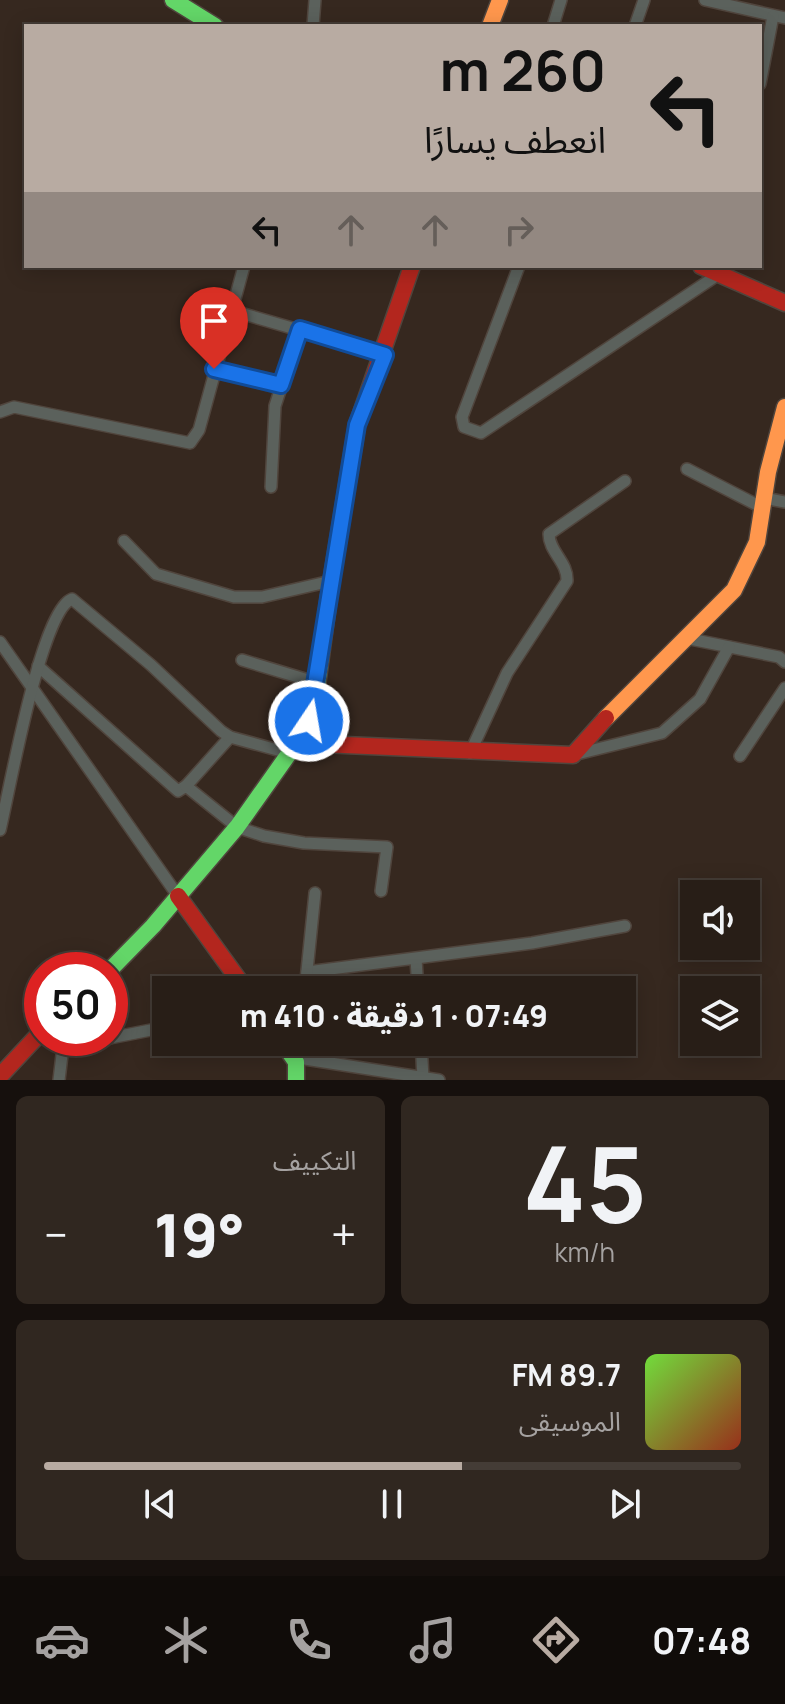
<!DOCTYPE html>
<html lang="ar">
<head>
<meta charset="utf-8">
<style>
  :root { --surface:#281e17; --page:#302720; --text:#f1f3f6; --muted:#a5a2a1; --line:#443c36; --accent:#b8aba2 }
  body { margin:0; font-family:Manrope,"Noto Sans Arabic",sans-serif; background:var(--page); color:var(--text); direction:rtl; height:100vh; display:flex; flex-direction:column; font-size:30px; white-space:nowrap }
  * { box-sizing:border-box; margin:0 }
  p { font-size:26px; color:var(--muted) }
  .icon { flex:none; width:44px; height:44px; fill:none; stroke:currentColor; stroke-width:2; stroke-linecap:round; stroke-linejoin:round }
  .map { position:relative; height:1080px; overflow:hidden; direction:ltr }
  .side { display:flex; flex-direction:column; gap:16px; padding:16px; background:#16100d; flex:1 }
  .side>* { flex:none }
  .hud { position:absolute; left:24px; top:24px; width:738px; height:244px; border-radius:0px; box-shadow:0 4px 20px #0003,0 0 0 2px var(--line); direction:rtl; background:#b8aba2; color:#111; overflow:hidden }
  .fabs { position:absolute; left:680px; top:880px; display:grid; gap:16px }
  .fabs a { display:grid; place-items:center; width:80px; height:80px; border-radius:0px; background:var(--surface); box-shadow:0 4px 20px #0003,0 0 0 2px var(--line); font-size:40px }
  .speed { position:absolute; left:24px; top:952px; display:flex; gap:16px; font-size:40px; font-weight:700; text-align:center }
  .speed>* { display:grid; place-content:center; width:104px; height:104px; border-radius:50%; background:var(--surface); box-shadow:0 4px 20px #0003,0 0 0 2px var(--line); line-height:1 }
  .speed .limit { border:12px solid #d22; background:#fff; color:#111 }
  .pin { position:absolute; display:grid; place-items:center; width:68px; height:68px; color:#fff; margin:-82px -34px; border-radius:50% 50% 50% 0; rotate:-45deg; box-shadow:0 0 8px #0007 }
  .pin .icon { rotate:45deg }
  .me { position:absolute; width:88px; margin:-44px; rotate:12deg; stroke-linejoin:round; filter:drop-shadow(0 0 6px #0008) }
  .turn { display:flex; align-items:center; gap:28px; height:168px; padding:0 24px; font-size:36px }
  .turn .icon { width:104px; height:104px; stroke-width:2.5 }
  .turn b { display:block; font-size:56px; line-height:68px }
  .lanes { display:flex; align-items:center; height:76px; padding:0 24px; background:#0003; justify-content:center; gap:40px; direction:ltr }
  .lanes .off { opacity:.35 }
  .big { font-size:60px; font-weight:800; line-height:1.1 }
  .side .tile { flex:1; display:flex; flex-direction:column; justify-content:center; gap:12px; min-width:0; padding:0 28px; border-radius:12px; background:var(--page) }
  .side .dial { align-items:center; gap:0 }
  .dial b { font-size:104px; line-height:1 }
  .song { display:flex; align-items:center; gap:24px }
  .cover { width:96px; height:96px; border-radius:12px; background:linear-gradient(135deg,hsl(100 70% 55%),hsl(10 70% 35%)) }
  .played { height:8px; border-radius:4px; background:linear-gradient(90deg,var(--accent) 60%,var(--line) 60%) }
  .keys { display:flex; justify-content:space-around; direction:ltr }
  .heat { display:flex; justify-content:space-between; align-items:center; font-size:44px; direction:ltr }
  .side .tiles { flex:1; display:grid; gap:16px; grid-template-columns:1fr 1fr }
  .tile:last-child { grid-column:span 2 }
  .trip { position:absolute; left:152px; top:976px; width:484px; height:80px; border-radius:0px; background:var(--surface); box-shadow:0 4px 20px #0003,0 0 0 2px var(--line); font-weight:800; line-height:80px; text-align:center; direction:rtl }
  .tab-bar { display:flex; height:128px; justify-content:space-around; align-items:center; background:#100c09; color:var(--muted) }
  .tab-bar .icon { width:56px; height:56px }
  .tab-bar .on { color:var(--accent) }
  .tab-bar b { font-size:36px; color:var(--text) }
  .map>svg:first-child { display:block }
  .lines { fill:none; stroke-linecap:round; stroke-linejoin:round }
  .street-casing { stroke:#50453d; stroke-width:14 }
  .fast-casing { stroke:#50453d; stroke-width:19 }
  .slow-casing { stroke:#50453d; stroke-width:19 }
  .jam-casing { stroke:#50453d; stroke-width:19 }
  .street { stroke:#5b615c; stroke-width:11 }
  .fast { stroke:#63d668; stroke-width:16 }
  .slow { stroke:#ff974d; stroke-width:16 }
  .jam { stroke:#b3261e; stroke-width:16 }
  .route-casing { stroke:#114b97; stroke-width:20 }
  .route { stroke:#1a73e8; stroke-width:14 }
</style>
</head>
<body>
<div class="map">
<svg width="785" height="1080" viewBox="0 0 785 1080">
  <rect width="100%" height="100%" fill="#36281f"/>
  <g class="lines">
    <g class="street-casing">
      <g id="street">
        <path d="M705,0l80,18"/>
        <path d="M313,26l2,-26"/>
        <path d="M553,26l8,-26"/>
        <path d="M635,26l9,-26"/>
        <path d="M760,84l13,-68"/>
        <path d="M519,266l-57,151 2,10 17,6 235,-157 4,-10"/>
        <path d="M230,310l155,45"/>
        <path d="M214,369l67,16"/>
        <path d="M0,412l14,-5 176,36 9,-13 45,-164"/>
        <path d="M687,469l76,39"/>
        <path d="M271,487l4,-81 25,-77"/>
        <path d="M764,498l21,4"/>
        <path d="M124,541l32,33 78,23h28l69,-16"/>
        <path d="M685,638l94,19 6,5"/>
        <path d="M0,642l178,254"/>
        <path d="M242,660l76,23"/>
        <path d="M38,666l140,125 8,-5 51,41 27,9 40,7 83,4 -6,44"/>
        <path d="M470,753l37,-80 60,-92c1,-19 -18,-29 -18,-47l76,-53"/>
        <path d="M573,755l89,-22 38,-34 29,-52"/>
        <path d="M740,756l45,-68"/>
        <path d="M186,786l44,-49"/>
        <path d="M0,830c9,-37 41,-220 72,-231l79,66 70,66 9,6 62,17"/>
        <path d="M416,959l2,31"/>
        <path d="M307,972l225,-29 93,-17"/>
        <path d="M305,990l10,-97"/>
        <path d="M110,1038l56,-11"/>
        <path d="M421,1042l2,36"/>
        <path d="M61,1048l49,-10"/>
        <path d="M292,1057l147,23"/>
        <path d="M59,1080l5,-42"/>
      </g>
    </g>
    <g class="fast-casing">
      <g id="fast">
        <path d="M173,0l42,26"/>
        <path d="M110,970l43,-44 84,-99 68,-96 11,-38 13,-97"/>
        <path d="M282,1042l14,20v18"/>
      </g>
    </g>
    <g class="slow-casing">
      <g id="slow">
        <path d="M490,26l10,-26"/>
        <path d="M606,718l128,-128 23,-48 11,-70 17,-65"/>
      </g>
    </g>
    <g class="jam-casing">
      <g id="jam">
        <path d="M701,266l84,37"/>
        <path d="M329,596l28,-171 55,-159"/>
        <path d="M299,743l274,12 33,-37"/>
        <path d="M178,896l68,94"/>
        <path d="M0,1076l42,-45"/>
      </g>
    </g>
    <use href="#street" class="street"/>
    <use href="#fast" class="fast"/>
    <use href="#slow" class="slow"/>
    <use href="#jam" class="jam"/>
  </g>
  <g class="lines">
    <g class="route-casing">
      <path id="route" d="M214,369l67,16 19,-56 85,26 -28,70 -48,296"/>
    </g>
    <use href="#route" class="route"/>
  </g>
</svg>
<div class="fabs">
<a><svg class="icon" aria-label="sound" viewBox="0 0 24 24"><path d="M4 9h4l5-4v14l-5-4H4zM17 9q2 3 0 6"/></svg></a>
<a><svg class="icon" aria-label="layers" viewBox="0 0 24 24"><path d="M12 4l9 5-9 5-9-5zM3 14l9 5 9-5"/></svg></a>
</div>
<div class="speed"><div class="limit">50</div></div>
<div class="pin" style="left:214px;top:369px;background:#d93025"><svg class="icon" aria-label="arrive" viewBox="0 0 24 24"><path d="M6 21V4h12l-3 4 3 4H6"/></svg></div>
<svg class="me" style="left:309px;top:721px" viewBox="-20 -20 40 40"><circle r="17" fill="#1a73e8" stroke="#fff" stroke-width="3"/><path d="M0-11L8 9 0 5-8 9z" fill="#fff"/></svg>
<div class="trip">07:49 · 1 دقيقة · 410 m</div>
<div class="hud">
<div class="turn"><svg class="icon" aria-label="left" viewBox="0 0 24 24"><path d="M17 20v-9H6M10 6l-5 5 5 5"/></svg><div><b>260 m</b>انعطف يسارًا</div></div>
<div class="lanes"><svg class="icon" aria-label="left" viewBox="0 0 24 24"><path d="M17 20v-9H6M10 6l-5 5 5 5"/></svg><svg class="icon off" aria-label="ahead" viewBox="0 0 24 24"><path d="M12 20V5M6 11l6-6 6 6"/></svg><svg class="icon off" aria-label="ahead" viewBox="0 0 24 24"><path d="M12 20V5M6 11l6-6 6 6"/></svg><svg class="icon off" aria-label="right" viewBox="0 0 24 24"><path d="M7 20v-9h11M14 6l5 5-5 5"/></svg></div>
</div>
</div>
<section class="side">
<div class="tiles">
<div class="tile dial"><b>45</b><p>km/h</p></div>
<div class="tile"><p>التكييف</p>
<div class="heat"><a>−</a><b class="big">19°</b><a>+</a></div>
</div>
<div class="tile">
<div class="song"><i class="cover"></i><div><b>89.7 FM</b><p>الموسيقى</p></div></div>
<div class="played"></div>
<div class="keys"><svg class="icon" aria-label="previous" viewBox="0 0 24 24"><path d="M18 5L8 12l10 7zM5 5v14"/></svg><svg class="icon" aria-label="pause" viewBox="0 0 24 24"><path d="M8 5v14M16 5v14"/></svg><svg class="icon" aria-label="next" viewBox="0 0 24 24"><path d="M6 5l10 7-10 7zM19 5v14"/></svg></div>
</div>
</div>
</section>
<nav class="tab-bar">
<b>07:48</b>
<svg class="icon on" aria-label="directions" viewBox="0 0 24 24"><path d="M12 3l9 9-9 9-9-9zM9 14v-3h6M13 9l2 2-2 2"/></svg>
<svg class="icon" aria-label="music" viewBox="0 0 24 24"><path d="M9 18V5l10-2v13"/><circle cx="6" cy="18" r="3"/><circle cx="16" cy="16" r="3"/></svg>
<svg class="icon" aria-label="phone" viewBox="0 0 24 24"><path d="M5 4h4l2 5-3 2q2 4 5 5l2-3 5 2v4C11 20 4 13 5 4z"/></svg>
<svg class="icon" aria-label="climate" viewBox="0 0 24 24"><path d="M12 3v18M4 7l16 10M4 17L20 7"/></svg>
<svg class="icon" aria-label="car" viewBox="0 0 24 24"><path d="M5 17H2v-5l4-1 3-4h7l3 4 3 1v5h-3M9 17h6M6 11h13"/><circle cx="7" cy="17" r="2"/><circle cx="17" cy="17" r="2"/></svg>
</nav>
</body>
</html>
